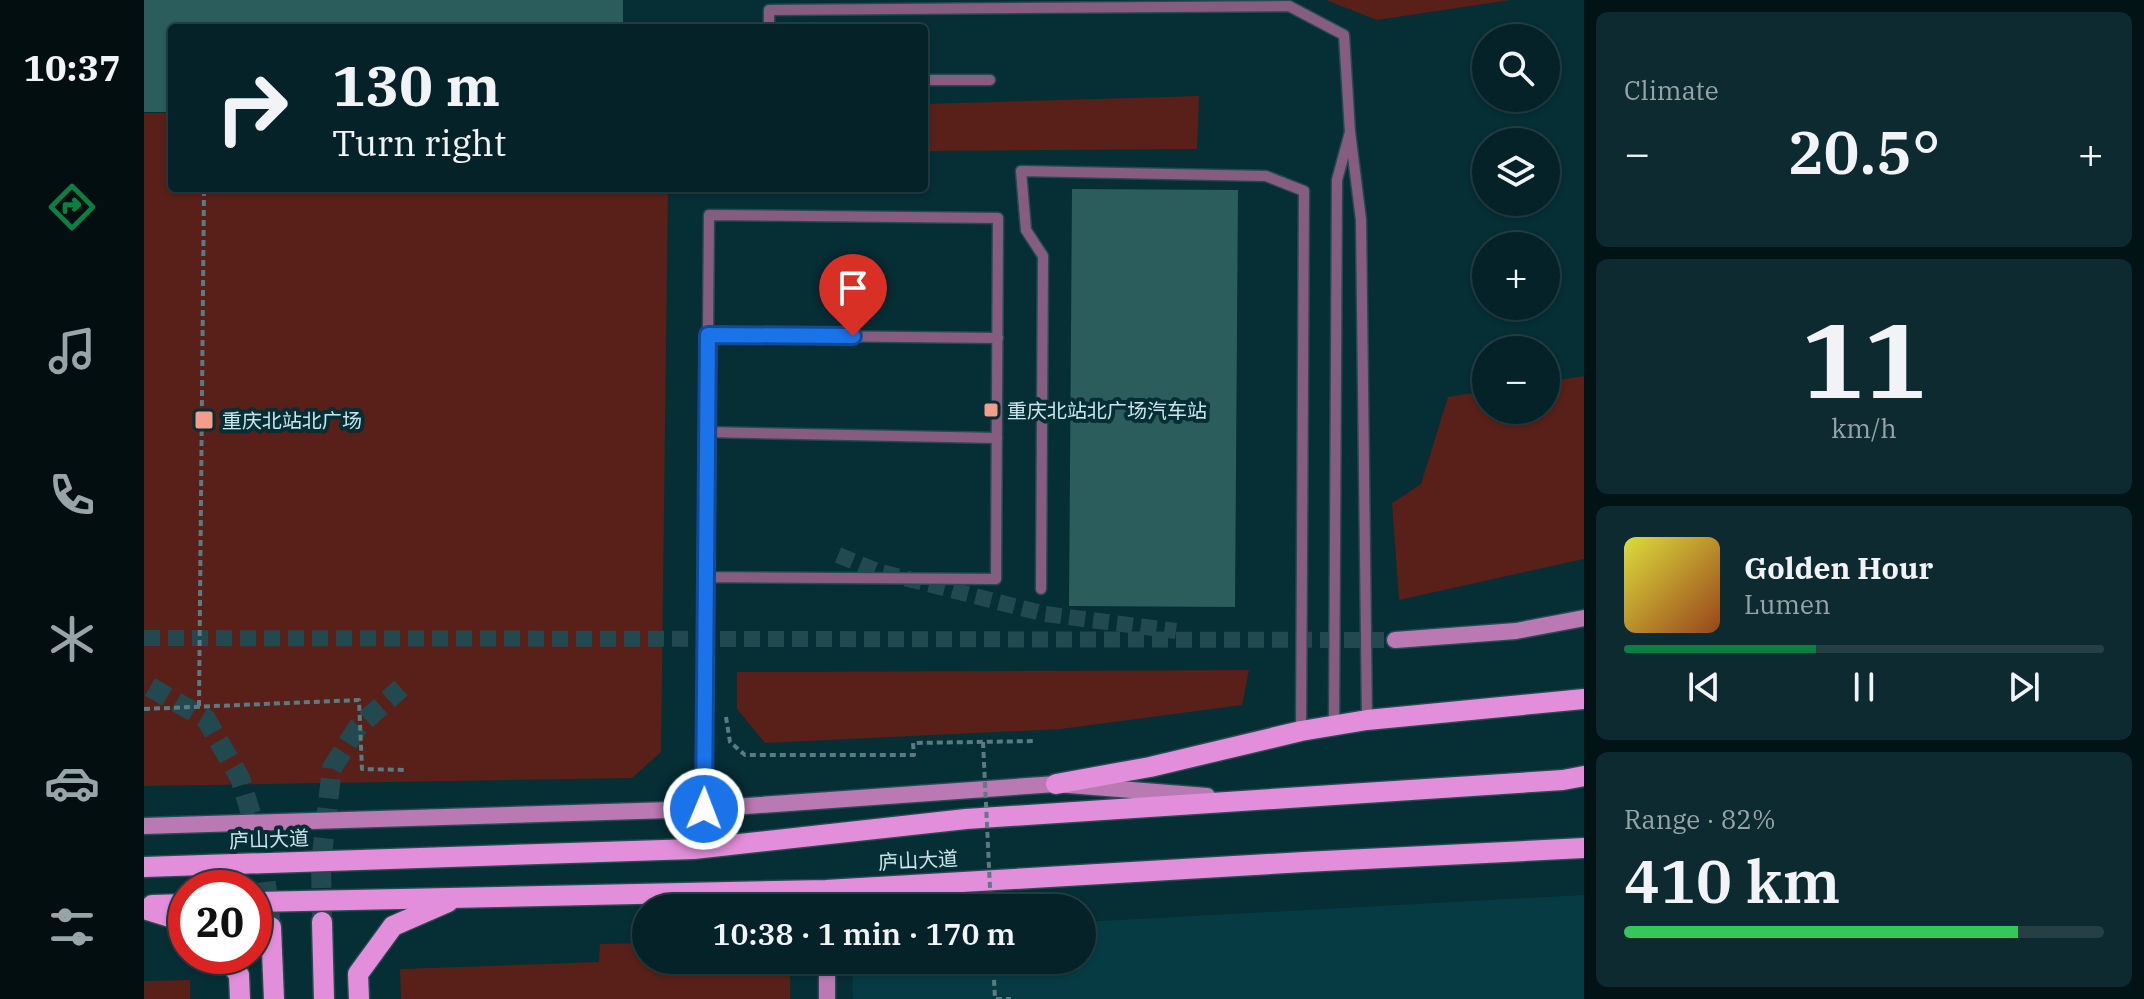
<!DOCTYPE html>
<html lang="en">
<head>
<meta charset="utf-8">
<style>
  :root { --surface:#042228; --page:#0d2a30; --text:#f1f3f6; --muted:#97a4a8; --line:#253f45; --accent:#0b8043 }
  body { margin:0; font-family:"IBM Plex Serif","Noto Sans SC",serif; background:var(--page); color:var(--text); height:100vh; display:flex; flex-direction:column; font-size:30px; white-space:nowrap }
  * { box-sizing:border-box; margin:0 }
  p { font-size:26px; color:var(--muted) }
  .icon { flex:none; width:44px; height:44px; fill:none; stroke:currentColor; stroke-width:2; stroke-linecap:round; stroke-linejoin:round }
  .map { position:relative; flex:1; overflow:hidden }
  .sheet { display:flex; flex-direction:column; gap:12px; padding:12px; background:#021316; width:560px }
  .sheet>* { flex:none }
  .guide { position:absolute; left:24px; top:24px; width:760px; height:168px; border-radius:8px; box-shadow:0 2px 6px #0004,0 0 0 2px var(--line); background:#042228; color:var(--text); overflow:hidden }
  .fabs { position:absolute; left:1328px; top:24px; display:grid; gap:16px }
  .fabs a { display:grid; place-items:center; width:88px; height:88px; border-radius:50%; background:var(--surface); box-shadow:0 2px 6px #0004,0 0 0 2px var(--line); font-size:40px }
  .speed { position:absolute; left:24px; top:870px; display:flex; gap:16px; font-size:40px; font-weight:700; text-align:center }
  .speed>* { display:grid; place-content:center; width:104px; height:104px; border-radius:50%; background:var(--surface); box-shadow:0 2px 6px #0004,0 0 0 2px var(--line); line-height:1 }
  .speed .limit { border:12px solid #d22; background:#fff; color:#111 }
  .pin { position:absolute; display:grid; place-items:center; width:68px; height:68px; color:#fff; margin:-82px -34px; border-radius:50% 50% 50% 0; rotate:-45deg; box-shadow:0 0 8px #0007 }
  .pin .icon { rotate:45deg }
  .me { position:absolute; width:88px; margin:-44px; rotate:1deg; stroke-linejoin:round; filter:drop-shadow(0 0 6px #0008) }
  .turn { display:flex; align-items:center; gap:28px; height:168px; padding:0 32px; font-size:36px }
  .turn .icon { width:104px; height:104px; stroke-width:2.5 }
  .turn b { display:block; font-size:56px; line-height:68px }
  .big { font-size:60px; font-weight:600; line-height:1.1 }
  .sheet .widget { flex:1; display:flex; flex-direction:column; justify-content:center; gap:12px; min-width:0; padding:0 28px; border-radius:12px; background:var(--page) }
  .sheet .dial { align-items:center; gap:0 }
  .dial b { font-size:104px; line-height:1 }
  .song { display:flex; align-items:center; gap:24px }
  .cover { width:96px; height:96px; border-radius:12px; background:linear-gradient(135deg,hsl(60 70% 55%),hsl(20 70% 35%)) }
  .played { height:8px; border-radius:4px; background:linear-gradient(90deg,var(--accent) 40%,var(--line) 40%) }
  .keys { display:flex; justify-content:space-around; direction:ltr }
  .heat { display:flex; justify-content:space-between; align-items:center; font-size:44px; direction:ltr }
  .charge { height:12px; border-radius:6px; background:linear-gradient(90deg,#34c759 82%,var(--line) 0) }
  .trip { position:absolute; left:488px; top:894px; width:464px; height:80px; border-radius:40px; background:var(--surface); box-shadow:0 2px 6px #0004,0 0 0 2px var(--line); font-weight:600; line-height:80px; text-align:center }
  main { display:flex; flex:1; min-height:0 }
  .tab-bar { display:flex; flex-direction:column; width:144px; justify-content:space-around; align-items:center; background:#020e10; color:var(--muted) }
  .tab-bar .icon { width:56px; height:56px }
  .tab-bar .current { color:var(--accent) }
  .tab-bar b { font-size:36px; color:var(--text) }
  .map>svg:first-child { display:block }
  .built { fill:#073b43 }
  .green { fill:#582018 }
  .building { fill:#2a5d5b }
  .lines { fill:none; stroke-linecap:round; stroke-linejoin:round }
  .secondary-tunnel { stroke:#234950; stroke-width:16; stroke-dasharray:16 8; stroke-linecap:butt }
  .primary-tunnel { stroke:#234950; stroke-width:20; stroke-dasharray:20 10; stroke-linecap:butt }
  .lane-casing { stroke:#254b52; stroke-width:13 }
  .secondary-casing { stroke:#254b52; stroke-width:19 }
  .primary-casing { stroke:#254b52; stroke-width:23 }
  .path { stroke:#597b81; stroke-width:4; stroke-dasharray:6 4; stroke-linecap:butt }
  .lane { stroke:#865d81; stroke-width:10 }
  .secondary { stroke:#ba79b3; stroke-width:16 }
  .primary { stroke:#e38eda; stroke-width:20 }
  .path-bridge { stroke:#597b81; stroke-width:4; stroke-dasharray:6 4; stroke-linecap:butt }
  .route-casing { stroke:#114b97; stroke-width:20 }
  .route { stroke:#1a73e8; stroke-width:14 }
  .poi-dot { fill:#f59d8d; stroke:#052e35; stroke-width:3 }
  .labels { text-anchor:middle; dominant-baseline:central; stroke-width:8; stroke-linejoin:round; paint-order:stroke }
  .poi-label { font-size:20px; fill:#cbe5ea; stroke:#052e35; text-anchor:start }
  .street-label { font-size:20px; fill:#cbe5ea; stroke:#052e35 }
</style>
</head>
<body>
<main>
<nav class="tab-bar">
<b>10:37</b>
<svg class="icon current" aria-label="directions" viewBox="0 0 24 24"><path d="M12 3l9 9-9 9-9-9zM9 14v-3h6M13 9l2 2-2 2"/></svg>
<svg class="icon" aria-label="music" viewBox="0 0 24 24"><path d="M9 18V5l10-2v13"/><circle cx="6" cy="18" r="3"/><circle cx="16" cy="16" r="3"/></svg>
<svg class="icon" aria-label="phone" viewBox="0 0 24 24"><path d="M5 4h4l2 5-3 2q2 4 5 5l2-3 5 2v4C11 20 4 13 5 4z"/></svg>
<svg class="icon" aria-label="climate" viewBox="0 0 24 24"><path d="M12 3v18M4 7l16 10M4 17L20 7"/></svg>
<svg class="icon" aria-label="car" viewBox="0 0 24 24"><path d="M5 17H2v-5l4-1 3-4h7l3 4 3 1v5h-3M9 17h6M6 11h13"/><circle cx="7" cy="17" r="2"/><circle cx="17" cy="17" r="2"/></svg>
<svg class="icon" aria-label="filters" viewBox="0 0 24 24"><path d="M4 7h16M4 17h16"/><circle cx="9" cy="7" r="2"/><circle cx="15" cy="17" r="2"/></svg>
</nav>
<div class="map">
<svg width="1440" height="999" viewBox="0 0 1440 999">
  <rect width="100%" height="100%" fill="#052e35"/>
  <path class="built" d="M1440,895v104h-731l-1,-39h230v-38z"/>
  <g class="green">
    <path d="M1182,0h184l-133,20z"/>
    <path d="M1055,96l-2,53 -273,2v-47z"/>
    <path d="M0,113h28v75h496l-7,564 -29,26 -488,8z"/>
    <path d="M1440,376v183l-185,41 -7,-97 29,-19 27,-87 38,-6v19h60v-28z"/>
    <path d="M1105,670l-7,35 -181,24 -296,14 -28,-34v-37z"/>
    <path d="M502,943v17h144v39h-389l-1,-30 199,-7 1,-18z"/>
    <path d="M46,980v19h-46v-18z"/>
  </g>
  <g class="building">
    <path d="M0,0h479v28h-451v84h-28z"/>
    <path d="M928,189l166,1 -3,417 -166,-1z"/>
  </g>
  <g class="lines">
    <g class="secondary-tunnel">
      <path d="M694,555l39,16 168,43 131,17"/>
      <path d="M0,638l1251,2"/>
    </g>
    <g class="primary-tunnel">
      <path d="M6,687l56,32 34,59 22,72 9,77"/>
      <path d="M178,918l-1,-55 11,-95 26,-41 43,-39"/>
    </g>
    <g class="lane-casing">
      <g id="lane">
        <path d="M625,28v-18l520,-4 55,29 6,97"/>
        <path d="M780,80h66"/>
        <path d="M564,335l290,3"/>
        <path d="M563,432l290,6"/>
        <path d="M897,589l2,-333 -17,-26 -5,-59 245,5 38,15 -3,540"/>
        <path d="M1190,726l3,-546 13,-48 11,88 6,500"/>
        <path d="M560,809l5,-594 289,3 -2,361 -290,-2"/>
      </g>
    </g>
    <g class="secondary-casing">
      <g id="secondary">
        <path d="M1251,640l121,-9 68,-13"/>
        <path d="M0,826l560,-17 352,-25 151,12"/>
        <path d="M682,890l1,18"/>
        <path d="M683,960v39"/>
      </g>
    </g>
    <g class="primary-casing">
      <g id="primary">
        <path d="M912,784l94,-17 151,-36 66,-11 217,-21"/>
        <path d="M0,867l550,-18 272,-30 597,-39 21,-4"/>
        <path d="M110,902l572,-12 478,-28 280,-14"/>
        <path d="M8,905l34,-1"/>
        <path d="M0,909l42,13"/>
        <path d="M178,922l2,77"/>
        <path d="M127,927l3,72"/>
        <path d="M81,956l14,19 1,24"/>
        <path d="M215,999l-1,-25 35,-48 55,-24"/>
      </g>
    </g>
    <g class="path">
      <path d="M55,706l5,-518"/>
      <path d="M0,709l215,-9 3,69 42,1"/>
      <path d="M582,717l4,25 15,13h169l-1,-12 123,-2"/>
      <path d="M849,960l2,39h16"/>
    </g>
    <use href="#lane" class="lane"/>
    <use href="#secondary" class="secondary"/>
    <use href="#primary" class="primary"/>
    <path class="path-bridge" d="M839,742l8,166"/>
  </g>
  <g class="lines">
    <g class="route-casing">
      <path id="route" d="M560,809l4,-474 145,1"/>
    </g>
    <use href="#route" class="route"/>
  </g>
  <g class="poi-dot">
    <rect x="839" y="402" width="16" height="16" rx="4"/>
    <rect x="50" y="410" width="20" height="20" rx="4"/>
  </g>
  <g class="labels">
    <g class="poi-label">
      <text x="863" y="410">重庆北站北广场汽车站</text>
      <text x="78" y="420">重庆北站北广场</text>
    </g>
    <g class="street-label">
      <text transform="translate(125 839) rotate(-2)">庐山大道</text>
      <text transform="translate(774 860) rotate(-3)">庐山大道</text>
    </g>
  </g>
</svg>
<div class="fabs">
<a><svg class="icon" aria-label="search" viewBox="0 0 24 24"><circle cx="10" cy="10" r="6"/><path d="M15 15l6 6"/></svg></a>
<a><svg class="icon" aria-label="layers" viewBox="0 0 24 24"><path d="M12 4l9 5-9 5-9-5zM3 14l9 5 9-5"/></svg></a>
<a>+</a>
<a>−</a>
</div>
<div class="speed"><div class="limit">20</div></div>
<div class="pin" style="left:709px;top:336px;background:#d93025"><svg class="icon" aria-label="arrive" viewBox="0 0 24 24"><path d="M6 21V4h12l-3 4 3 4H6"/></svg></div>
<svg class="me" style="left:560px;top:809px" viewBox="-20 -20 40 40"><circle r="17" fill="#1a73e8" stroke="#fff" stroke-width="3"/><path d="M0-11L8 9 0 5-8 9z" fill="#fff"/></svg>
<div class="trip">10:38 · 1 min · 170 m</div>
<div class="guide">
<div class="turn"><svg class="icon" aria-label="right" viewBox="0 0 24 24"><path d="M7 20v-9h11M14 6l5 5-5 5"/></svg><div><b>130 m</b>Turn right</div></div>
</div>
</div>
<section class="sheet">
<div class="widget"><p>Climate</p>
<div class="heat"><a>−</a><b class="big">20.5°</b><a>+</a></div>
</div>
<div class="widget dial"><b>11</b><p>km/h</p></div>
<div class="widget">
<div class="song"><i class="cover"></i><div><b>Golden Hour</b><p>Lumen</p></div></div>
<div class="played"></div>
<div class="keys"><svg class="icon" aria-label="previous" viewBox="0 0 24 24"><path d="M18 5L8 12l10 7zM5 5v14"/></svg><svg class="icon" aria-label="pause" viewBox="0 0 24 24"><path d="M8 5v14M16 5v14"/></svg><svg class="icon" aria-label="next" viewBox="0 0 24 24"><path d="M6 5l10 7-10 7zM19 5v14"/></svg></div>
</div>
<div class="widget"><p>Range · 82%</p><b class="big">410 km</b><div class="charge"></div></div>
</section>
</main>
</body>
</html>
